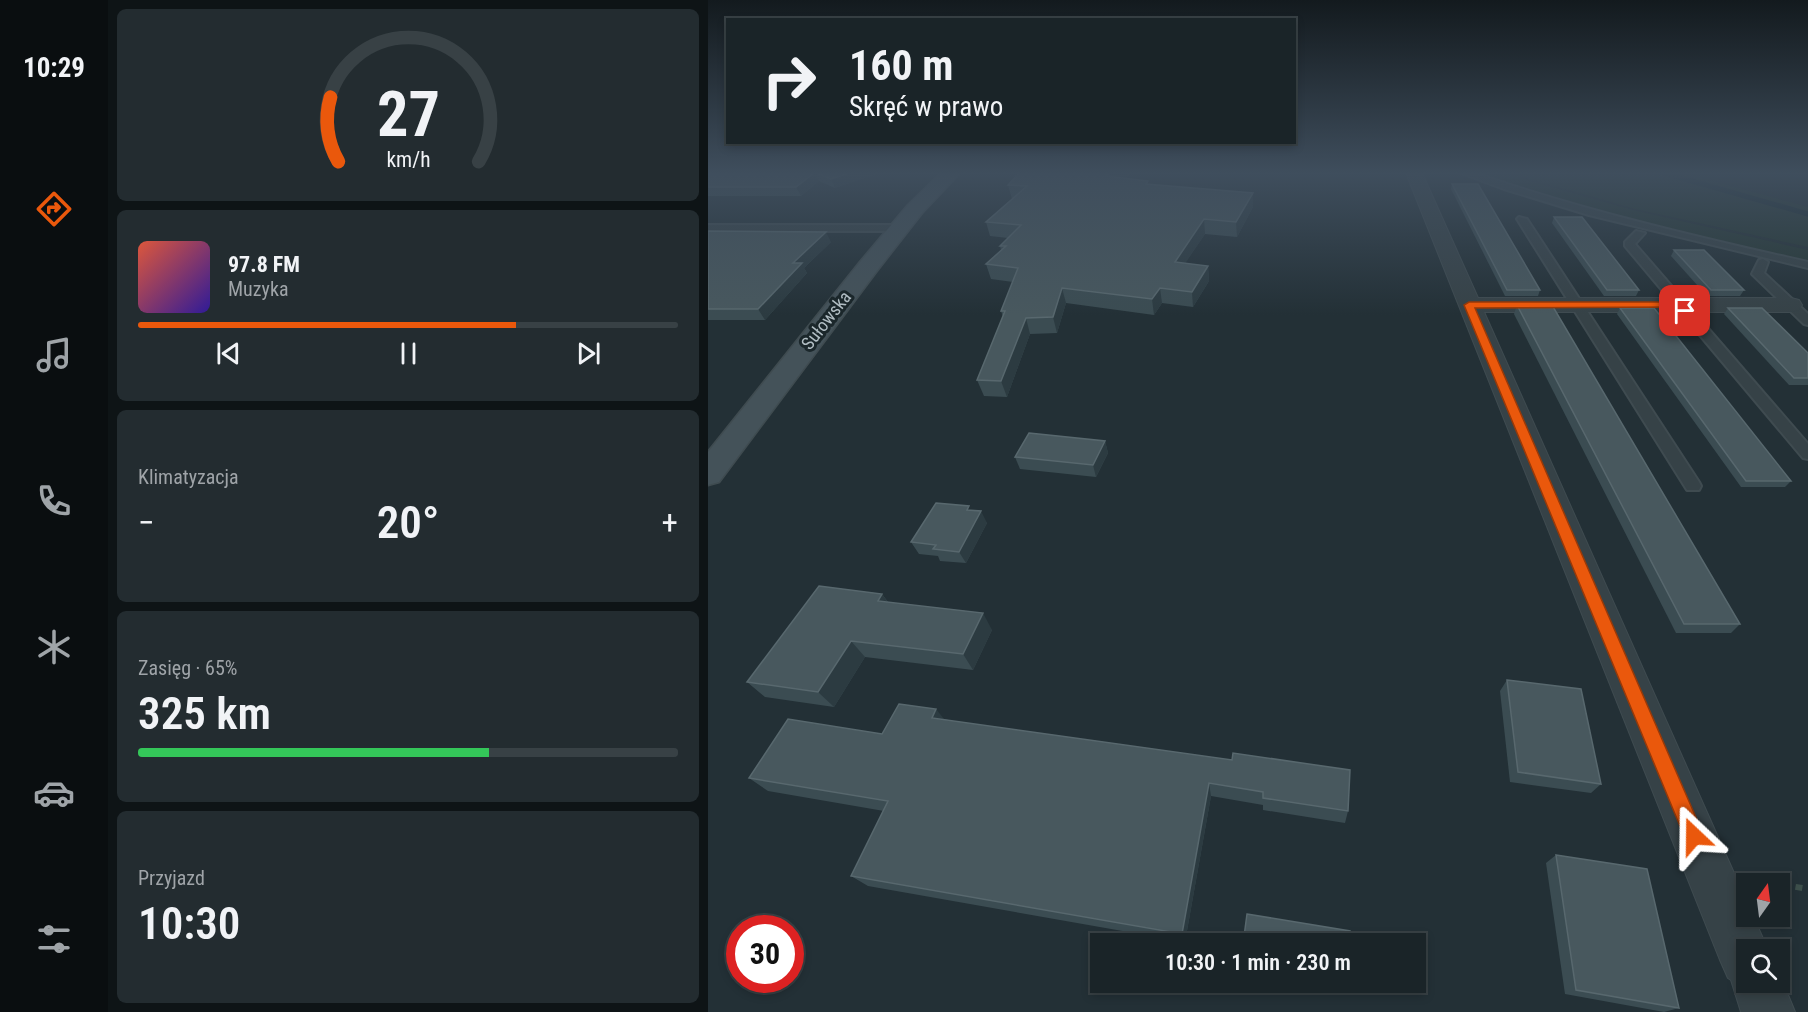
<!DOCTYPE html>
<html lang="pl">
<head>
<meta charset="utf-8">
<style>
  :root { --surface:#1a2428; --page:#232c30; --text:#f1f3f6; --muted:#9fa4a8; --line:#384145; --accent:#ea580c }
  body { margin:0; font-family:"Roboto Condensed",sans-serif; background:var(--page); color:var(--text); height:100vh; display:flex; flex-direction:column; font-size:22px; white-space:nowrap }
  * { box-sizing:border-box; margin:0 }
  p { font-size:20px; color:var(--muted) }
  .icon { flex:none; width:33px; height:33px; fill:none; stroke:currentColor; stroke-width:2; stroke-linecap:round; stroke-linejoin:round }
  .map { position:relative; flex:1; overflow:hidden }
  .drawer { display:flex; flex-direction:column; gap:9px; padding:9px; background:#0e1416; width:600px }
  .drawer>* { flex:none }
  .hud { position:absolute; left:18px; top:18px; width:570px; height:126px; border-radius:0px; box-shadow:0 3px 9px #0003,0 0 0 2px var(--line); background:#1a2428; color:var(--text); overflow:hidden }
  .needle { width:39px; rotate:14deg }
  .tools { position:absolute; left:1028px; top:873px; display:grid; gap:12px }
  .tools a { display:grid; place-items:center; width:54px; height:54px; border-radius:0px; background:var(--surface); box-shadow:0 3px 9px #0003,0 0 0 2px var(--line); font-size:30px }
  .speed { position:absolute; left:18px; top:915px; display:flex; gap:12px; font-size:30px; font-weight:700; text-align:center }
  .speed>* { display:grid; place-content:center; width:78px; height:78px; border-radius:50%; background:var(--surface); box-shadow:0 3px 9px #0003,0 0 0 2px var(--line); line-height:1 }
  .speed .limit { border:9px solid #d22; background:#fff; color:#111 }
  .pin { position:absolute; display:grid; place-items:center; width:51px; height:51px; color:#fff; margin:-26px; border-radius:12px; box-shadow:0 3px 9px #0006 }
  .me { position:absolute; width:66px; margin:-33px; rotate:337deg; stroke-linejoin:round; filter:drop-shadow(0 0 4px #0008) }
  .turn { display:flex; align-items:center; gap:21px; height:126px; padding:0 24px; font-size:27px }
  .turn .icon { width:78px; height:78px; stroke-width:2.5 }
  .turn b { display:block; font-size:42px; line-height:51px }
  .big { font-size:45px; font-weight:600; line-height:1.1 }
  .drawer .widget { flex:1; display:flex; flex-direction:column; justify-content:center; gap:9px; min-width:0; padding:0 21px; border-radius:9px; background:var(--page) }
  .drawer .dial { align-items:center; gap:0 }
  .dial svg { height:156px; overflow:visible; fill:none; stroke:var(--line); stroke-width:7; stroke-linecap:round; text-anchor:middle }
  .dial text { fill:var(--text); stroke:none }
  .song { display:flex; align-items:center; gap:18px }
  .cover { width:72px; height:72px; border-radius:9px; background:linear-gradient(135deg,hsl(10 70% 55%),hsl(250 70% 35%)) }
  .played { height:6px; border-radius:3px; background:linear-gradient(90deg,var(--accent) 70%,var(--line) 70%) }
  .keys { display:flex; justify-content:space-around; direction:ltr }
  .heat { display:flex; justify-content:space-between; align-items:center; font-size:33px; direction:ltr }
  .charge { height:9px; border-radius:4px; background:linear-gradient(90deg,#34c759 65%,var(--line) 0) }
  .trip { position:absolute; left:382px; top:933px; width:336px; height:60px; border-radius:0px; background:var(--surface); box-shadow:0 3px 9px #0003,0 0 0 2px var(--line); font-weight:600; line-height:60px; text-align:center }
  main { display:flex; flex:1; min-height:0 }
  .dock { display:flex; flex-direction:column; width:108px; justify-content:space-around; align-items:center; background:#0a0e10; color:var(--muted) }
  .dock .icon { width:42px; height:42px }
  .dock .selected { color:var(--accent) }
  .dock b { font-size:27px; color:var(--text) }
  .map>svg:first-child { display:block }
  .green { fill:#253734 }
  .lines { fill:none; stroke-linecap:round; stroke-linejoin:round }
  .stream { stroke:#182a32; stroke-width:5 }
  .lane-casing { stroke:#3f4b50; stroke-width:4 }
  .street-casing { stroke:#3f4b50; stroke-width:2 }
  .secondary-casing { stroke:#3f4b50; stroke-width:3 }
  .path { stroke:#3d4f4b; stroke-width:6; stroke-dasharray:7 7; stroke-linecap:butt }
  .lane { fill:#364247; fill-rule:evenodd }
  .street { fill:#364247; fill-rule:evenodd }
  .secondary { fill:#445259; fill-rule:evenodd }
  .wall { fill:#3b4c52 }
  .shaded-wall { fill:#2c3b41 }
  .building { fill:#48585e; stroke:#58686e; stroke-width:1.5 }
  .route { fill:#ea580c; stroke:#983908; stroke-width:1.5 }
  .labels { text-anchor:middle; dominant-baseline:central; stroke-width:6; stroke-linejoin:round; paint-order:stroke }
  .far-street-label { font-size:18px; fill:#b1bdc3; stroke:#1b272b }
</style>
</head>
<body>
<main>
<nav class="dock">
<b>10:29</b>
<svg class="icon selected" aria-label="directions" viewBox="0 0 24 24"><path d="M12 3l9 9-9 9-9-9zM9 14v-3h6M13 9l2 2-2 2"/></svg>
<svg class="icon" aria-label="music" viewBox="0 0 24 24"><path d="M9 18V5l10-2v13"/><circle cx="6" cy="18" r="3"/><circle cx="16" cy="16" r="3"/></svg>
<svg class="icon" aria-label="phone" viewBox="0 0 24 24"><path d="M5 4h4l2 5-3 2q2 4 5 5l2-3 5 2v4C11 20 4 13 5 4z"/></svg>
<svg class="icon" aria-label="climate" viewBox="0 0 24 24"><path d="M12 3v18M4 7l16 10M4 17L20 7"/></svg>
<svg class="icon" aria-label="car" viewBox="0 0 24 24"><path d="M5 17H2v-5l4-1 3-4h7l3 4 3 1v5h-3M9 17h6M6 11h13"/><circle cx="7" cy="17" r="2"/><circle cx="17" cy="17" r="2"/></svg>
<svg class="icon" aria-label="filters" viewBox="0 0 24 24"><path d="M4 7h16M4 17h16"/><circle cx="9" cy="7" r="2"/><circle cx="15" cy="17" r="2"/></svg>
</nav>
<section class="drawer">
<div class="widget dial"><svg viewBox="0 0 100 80">
<path d="M14 69A42 42 0 1 1 86 69"/>
<path d="M14 69A42 42 0 0 1 10 36" stroke="#ea580c"/>
<text x="50" y="56" font-size="32" font-weight="700">27</text>
<text x="50" y="72" font-size="11">km/h</text>
</svg></div>
<div class="widget">
<div class="song"><i class="cover"></i><div><b>97.8 FM</b><p>Muzyka</p></div></div>
<div class="played"></div>
<div class="keys"><svg class="icon" aria-label="previous" viewBox="0 0 24 24"><path d="M18 5L8 12l10 7zM5 5v14"/></svg><svg class="icon" aria-label="pause" viewBox="0 0 24 24"><path d="M8 5v14M16 5v14"/></svg><svg class="icon" aria-label="next" viewBox="0 0 24 24"><path d="M6 5l10 7-10 7zM19 5v14"/></svg></div>
</div>
<div class="widget"><p>Klimatyzacja</p>
<div class="heat"><a>−</a><b class="big">20°</b><a>+</a></div>
</div>
<div class="widget"><p>Zasięg · 65%</p><b class="big">325 km</b><div class="charge"></div></div>
<div class="widget"><p>Przyjazd</p><b class="big">10:30</b></div>
</section>
<div class="map">
<svg width="1100" height="1012" viewBox="0 0 1100 1012">
  <rect width="100%" height="100%" fill="#233036"/>
  <g class="green">
    <path d="M768,173h26l131,37 175,40v12l-238,-57z"/>
    <path d="M801,173h175l124,34v40l-173,-38z"/>
  </g>
  <g class="lines">
    <path class="stream" d="M956,173l144,41"/>
    <g class="lane-casing">
      <g id="lane">
        <path d="M753,173h13c109,37 221,64 334,89v6l-219,-53 -85,-26z"/>
        <path d="M811,217l8,2 172,263 2,4 -2,4h-12l-170,-271z"/>
        <path d="M0,225h192l5,3 -5,3h-192z"/>
        <path d="M928,231l9,2 -10,11 173,200v15l-5,-1 -178,-212v-4z"/>
        <path d="M1055,259l5,3 -4,11 44,41v11l-4,-1 -52,-50 7,-14z"/>
      </g>
    </g>
    <g class="street-casing">
      <path id="street" d="M698,173h16l56,125h313l8,2 3,5 -3,5 -8,2h-307l262,588v16h7l15,34h-22v32h33v-9l16,39h-54l-10,-32 -3,-2 -8,-18z"/>
    </g>
    <g class="secondary-casing">
      <path id="secondary" d="M233,173h19l-38,40 -46,59 -157,210 -11,3v-33l152,-190 48,-57z"/>
    </g>
    <path class="path" d="M1046,880l54,9"/>
    <use href="#lane" class="lane"/>
    <use href="#street" class="street"/>
    <use href="#secondary" class="secondary"/>
  </g>
  <g class="wall">
    <path d="M0,173h171l-44,15 -16,-7 -18,15h-93z"/>
    <path d="M309,173h114l-7,5 25,7 104,8v14l-16,30 -32,-3 -20,29 23,3 1,15 -16,26 -31,-4 -8,12 -88,-12 -9,30 -27,1 -23,63 -23,-1 -7,-16 26,-63 -2,-6 12,-29 -22,-3 -5,-15 15,-14 -1,-4 8,-8 -18,-2 -4,-14 26,-23 -4,-14 11,-12z"/>
    <path d="M744,184l88,106 -2,6h-33l-54,-107z"/>
    <path d="M846,217l85,73 -3,6h-32l-52,-73z"/>
    <path d="M0,231l123,11 -27,26 3,5 -42,47h-57z"/>
    <path d="M966,250l70,40 -4,6h-33l-36,-40z"/>
    <path d="M809,305l223,319 -9,9h-55l-162,-319z"/>
    <path d="M912,308l171,173 -6,6h-44l-124,-173z"/>
    <path d="M1020,308l80,45v32h-19l-65,-71z"/>
    <path d="M397,441l3,12 -12,24 -76,-8 -5,-12z"/>
    <path d="M264,510l15,13 -21,40 -26,-2 -2,-5 -19,-2 -8,-12z"/>
    <path d="M174,594l6,8 104,28 -19,40 -108,-13 -31,50 -69,-10 -18,-15z"/>
    <path d="M799,680l94,104 -10,9 -81,-11 -10,-91z"/>
    <path d="M236,719l404,92 -3,12 -82,-13v-5l-52,-9 -26,146 -317,-56 -17,-10 33,-65 -116,-20 -19,-13 133,-44z"/>
    <path d="M848,855l123,153 -15,4 -99,-18 -19,-131z"/>
    <path d="M603,982h36l-3,7z"/>
  </g>
  <g class="shaded-wall">
    <path d="M106,173h2l3,8 -18,15 -5,-9z"/>
    <path d="M141,173h30l-44,15 -4,-9z"/>
    <path d="M402,173h21l-23,16 -2,-13z"/>
    <path d="M545,193v14l-16,30 -1,-15z"/>
    <path d="M496,219l1,15 -29,43 -1,-15z"/>
    <path d="M118,232l5,10 -27,26 3,5 -42,47 -7,-11 35,-46z"/>
    <path d="M500,266l1,15 -16,26 -1,-15z"/>
    <path d="M354,288l4,15 -9,30 -4,-16z"/>
    <path d="M452,288l2,15 -8,12 -2,-16z"/>
    <path d="M318,318l4,16 -23,63 -6,-16z"/>
    <path d="M397,441l3,12 -12,24 -3,-12z"/>
    <path d="M273,511l6,12 -21,40 -7,-11z"/>
    <path d="M174,594l12,17 -16,-10z"/>
    <path d="M275,613l9,17 -19,40 -10,-16z"/>
    <path d="M143,641l14,16 -31,50 -16,-15z"/>
    <path d="M228,709l12,15 -16,-6z"/>
    <path d="M501,783l2,13 -26,146 -3,-8z"/>
  </g>
  <g class="building">
    <path d="M0,173h106l-18,14h-88z"/>
    <path d="M109,173h32l-18,6z"/>
    <path d="M311,173h91l-4,3 42,5 -2,3 107,9 -17,29 -32,-3 -29,43 33,4 -16,26 -32,-4 -8,11 -90,-11 -9,29 -27,1 -25,63 -24,-1 28,-69h-4l17,-43 -32,-4 20,-18h-6l21,-21 -35,-3 41,-36 -19,-1z"/>
    <path d="M744,184h26l62,106h-33z"/>
    <path d="M846,217h28l57,73h-32z"/>
    <path d="M0,231l118,1 -33,31h9l-44,46h-50z"/>
    <path d="M966,250h30l40,40h-33z"/>
    <path d="M809,305h35l188,319h-56z"/>
    <path d="M912,308h34l137,173h-45z"/>
    <path d="M1020,308h34l46,45v25h-14z"/>
    <path d="M321,433l76,8 -12,24 -78,-8z"/>
    <path d="M228,503l33,3 -2,4 14,1 -22,41 -26,-3 3,-4 -25,-3z"/>
    <path d="M111,586l63,8 -4,7 105,12 -20,41 -112,-13 -33,51 -71,-10z"/>
    <path d="M799,680l74,9 20,95 -83,-12z"/>
    <path d="M191,704l37,5 -4,9 300,42 1,-7 117,17 -2,41 -85,-13v-6l-54,-9 -27,151 -331,-58 37,-75 -139,-23 39,-59 94,15z"/>
    <path d="M848,855l91,14 32,139 -103,-18z"/>
    <path d="M539,914l103,17 -1,13h-106z"/>
  </g>
  <linearGradient id="sky" x2="0" y2="1"><stop stop-color="#131a1e"/><stop offset="0.55" stop-color="#3f4e5d"/><stop offset="1" stop-color="#3f4e5d" stop-opacity="0"/></linearGradient>
  <rect width="1100" height="315" fill="url(#sky)"/>
  <path class="route" d="M761,302h210l11,9 -5,3 -8,-7 -202,1 226,521 3,7 -3,7 -7,3 -7,-3 -223,-538z"/>
  <g class="labels">
    <g class="far-street-label">
      <text transform="translate(118 320) rotate(-52)">Sułowska</text>
    </g>
  </g>
</svg>
<div class="tools">
<a><svg class="needle" viewBox="-14 -14 28 28"><path d="M0-13l5 13h-10z" fill="#e53935"/><path d="M0 13l5-13h-10z" fill="#9fa4a8"/></svg></a>
<a><svg class="icon" aria-label="search" viewBox="0 0 24 24"><circle cx="10" cy="10" r="6"/><path d="M15 15l6 6"/></svg></a>
</div>
<div class="speed"><div class="limit">30</div></div>
<div class="pin" style="left:977px;top:311px;background:#d93025"><svg class="icon" aria-label="arrive" viewBox="0 0 24 24"><path d="M6 21V4h12l-3 4 3 4H6"/></svg></div>
<svg class="me" style="left:986px;top:836px" viewBox="-20 -20 40 40"><path d="M0-17L14 15 0 8-14 15z" fill="#ea580c" stroke="#fff" stroke-width="4"/></svg>
<div class="trip">10:30 · 1 min · 230 m</div>
<div class="hud">
<div class="turn"><svg class="icon" aria-label="right" viewBox="0 0 24 24"><path d="M7 20v-9h11M14 6l5 5-5 5"/></svg><div><b>160 m</b>Skręć w prawo</div></div>
</div>
</div>
</main>
</body>
</html>
